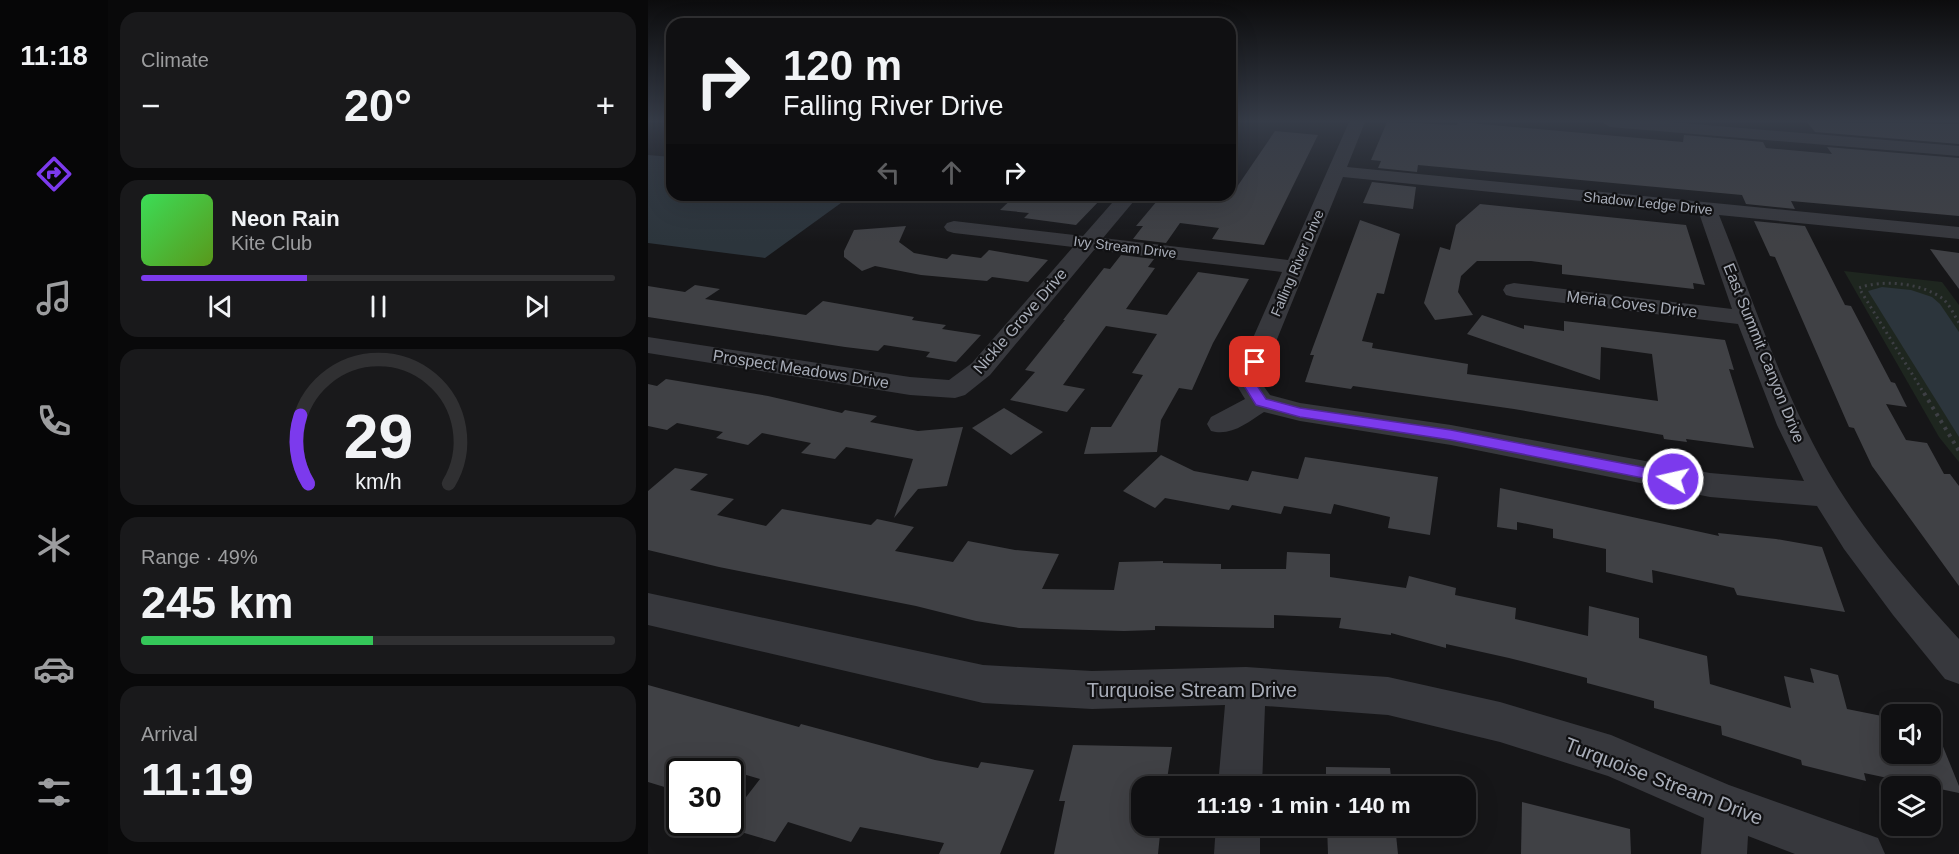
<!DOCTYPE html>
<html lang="en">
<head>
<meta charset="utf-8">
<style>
  :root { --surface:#101012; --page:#19191b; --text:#f1f3f6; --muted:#9c9d9f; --line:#303032; --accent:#7c3aed }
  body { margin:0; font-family:Arial,sans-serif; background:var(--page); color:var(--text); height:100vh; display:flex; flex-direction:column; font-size:22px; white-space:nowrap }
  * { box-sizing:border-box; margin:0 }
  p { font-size:20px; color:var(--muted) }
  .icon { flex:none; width:33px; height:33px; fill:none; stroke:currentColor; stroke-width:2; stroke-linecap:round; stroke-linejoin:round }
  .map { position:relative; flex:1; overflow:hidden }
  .details { display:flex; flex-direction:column; gap:12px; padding:12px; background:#09090a; width:540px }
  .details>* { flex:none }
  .top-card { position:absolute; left:18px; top:18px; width:570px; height:183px; border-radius:18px; box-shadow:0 6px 24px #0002,0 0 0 2px var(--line); background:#101012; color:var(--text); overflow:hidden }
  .tools { position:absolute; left:1233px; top:704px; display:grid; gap:12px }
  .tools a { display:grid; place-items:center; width:60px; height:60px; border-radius:12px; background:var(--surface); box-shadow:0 6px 24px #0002,0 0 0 2px var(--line); font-size:30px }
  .speed { position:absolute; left:18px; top:758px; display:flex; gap:12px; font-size:30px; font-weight:700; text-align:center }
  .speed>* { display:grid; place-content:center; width:78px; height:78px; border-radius:50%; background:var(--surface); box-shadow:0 6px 24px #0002,0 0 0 2px var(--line); line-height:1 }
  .speed .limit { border:3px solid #111; border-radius:9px; background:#fff; color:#111 }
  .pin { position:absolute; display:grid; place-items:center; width:51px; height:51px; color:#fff; margin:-26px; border-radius:12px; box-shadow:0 3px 9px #0006 }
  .me { position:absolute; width:66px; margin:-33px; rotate:279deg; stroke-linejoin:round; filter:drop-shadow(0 0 4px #0008) }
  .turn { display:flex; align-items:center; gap:21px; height:126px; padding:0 18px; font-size:27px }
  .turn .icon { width:78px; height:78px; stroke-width:2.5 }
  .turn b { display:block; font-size:42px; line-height:51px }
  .lanes { display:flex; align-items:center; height:57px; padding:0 18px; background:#0003; justify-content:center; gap:30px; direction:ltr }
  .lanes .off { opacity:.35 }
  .big { font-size:45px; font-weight:700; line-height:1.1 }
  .details .tile { flex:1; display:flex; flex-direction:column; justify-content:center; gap:9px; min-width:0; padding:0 21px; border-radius:18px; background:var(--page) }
  .details .dial { align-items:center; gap:0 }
  .dial svg { height:156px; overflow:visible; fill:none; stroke:var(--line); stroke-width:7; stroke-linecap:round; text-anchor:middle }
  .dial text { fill:var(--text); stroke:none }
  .song { display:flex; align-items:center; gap:18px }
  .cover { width:72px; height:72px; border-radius:9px; background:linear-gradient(135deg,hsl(130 70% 55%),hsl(90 70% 35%)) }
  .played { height:6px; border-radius:3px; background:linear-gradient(90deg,var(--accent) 35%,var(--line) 35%) }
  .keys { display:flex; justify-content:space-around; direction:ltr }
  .heat { display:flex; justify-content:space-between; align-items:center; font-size:33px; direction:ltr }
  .charge { height:9px; border-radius:4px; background:linear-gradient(90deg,#34c759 49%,var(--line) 0) }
  .trip { position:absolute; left:483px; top:776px; width:345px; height:60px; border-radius:18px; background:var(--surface); box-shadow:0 6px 24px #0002,0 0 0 2px var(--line); font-weight:700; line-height:60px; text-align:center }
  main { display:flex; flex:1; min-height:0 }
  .dock { display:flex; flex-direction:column; width:108px; justify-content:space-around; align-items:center; background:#060607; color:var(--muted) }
  .dock .icon { width:42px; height:42px }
  .dock .active { color:var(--accent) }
  .dock b { font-size:27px; color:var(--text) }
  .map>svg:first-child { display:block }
  .green { fill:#1e261f }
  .water { fill:#2c353c }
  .building { fill:#404145 }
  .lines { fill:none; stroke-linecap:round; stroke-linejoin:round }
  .path-far1 { stroke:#3d3f44; stroke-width:3; stroke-dasharray:2 4; stroke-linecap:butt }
  .path { stroke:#3d3f44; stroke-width:4; stroke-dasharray:3 5; stroke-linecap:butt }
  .minor { fill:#37383d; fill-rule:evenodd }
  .route { fill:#7c3aed; stroke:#51269a; stroke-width:1.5 }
  .labels { text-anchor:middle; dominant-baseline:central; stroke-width:4.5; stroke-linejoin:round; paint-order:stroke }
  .far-street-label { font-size:14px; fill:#a8adb8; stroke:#111113 }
  .street-label { font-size:16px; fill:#a8adb8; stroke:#111113 }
  .near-street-label { font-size:20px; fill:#a8adb8; stroke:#111113 }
</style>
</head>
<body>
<main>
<nav class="dock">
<b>11:18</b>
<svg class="icon active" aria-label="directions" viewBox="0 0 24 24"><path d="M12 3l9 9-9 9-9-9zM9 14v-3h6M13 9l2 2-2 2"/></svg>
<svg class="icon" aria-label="music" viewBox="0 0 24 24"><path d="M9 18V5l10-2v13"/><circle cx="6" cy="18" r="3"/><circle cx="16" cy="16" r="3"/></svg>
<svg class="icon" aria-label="phone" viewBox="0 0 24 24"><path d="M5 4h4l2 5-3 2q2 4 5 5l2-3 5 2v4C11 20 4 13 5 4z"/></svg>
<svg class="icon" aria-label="climate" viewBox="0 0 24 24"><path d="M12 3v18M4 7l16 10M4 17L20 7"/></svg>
<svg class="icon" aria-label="car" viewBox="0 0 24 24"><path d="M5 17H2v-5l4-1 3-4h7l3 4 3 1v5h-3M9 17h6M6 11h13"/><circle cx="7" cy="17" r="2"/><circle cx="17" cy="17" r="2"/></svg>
<svg class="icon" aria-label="filters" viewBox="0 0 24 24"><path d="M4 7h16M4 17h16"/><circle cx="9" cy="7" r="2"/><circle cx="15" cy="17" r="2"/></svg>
</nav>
<section class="details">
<div class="tile"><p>Climate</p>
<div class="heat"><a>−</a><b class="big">20°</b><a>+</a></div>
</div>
<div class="tile">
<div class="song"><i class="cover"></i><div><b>Neon Rain</b><p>Kite Club</p></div></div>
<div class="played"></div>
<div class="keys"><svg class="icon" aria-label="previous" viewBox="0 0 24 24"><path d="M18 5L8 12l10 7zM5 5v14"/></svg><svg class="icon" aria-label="pause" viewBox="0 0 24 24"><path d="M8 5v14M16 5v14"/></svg><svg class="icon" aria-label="next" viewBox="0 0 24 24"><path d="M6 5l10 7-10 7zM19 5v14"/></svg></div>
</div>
<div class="tile dial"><svg viewBox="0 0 100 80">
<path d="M14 69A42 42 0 1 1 86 69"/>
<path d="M14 69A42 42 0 0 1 10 34" stroke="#7c3aed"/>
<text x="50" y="56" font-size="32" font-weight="700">29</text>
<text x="50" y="72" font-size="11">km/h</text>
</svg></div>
<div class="tile"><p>Range · 49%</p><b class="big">245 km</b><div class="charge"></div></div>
<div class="tile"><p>Arrival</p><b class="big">11:19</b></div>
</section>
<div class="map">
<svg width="1311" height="854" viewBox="0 0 1311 854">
  <rect width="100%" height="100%" fill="#161618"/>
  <path class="green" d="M1196,271l98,11 17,23v157l-20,-25z"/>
  <g class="water">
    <path d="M0,155l24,2v38h180l-87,63 -117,-15z"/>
    <path d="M1234,287l29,3 21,7 8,7 19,28v105l-91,-146z"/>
  </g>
  <g class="building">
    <path d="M739,122l70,3 1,-3 225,20 1,-7 79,7 3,6 56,5 10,1 -5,-7 132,11v58l-168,-15 4,8 -49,-5 -4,-9 -324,-30 -1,7 -39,-4 3,-7 -10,-1z"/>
    <path d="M1159,122l152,2v20l-144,-12z"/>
    <path d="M627,131l43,4 -54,110 -52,-6 7,-11 -39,-5 -14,20 -33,-4 10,-13h-7l26,-31 66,5z"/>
    <path d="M724,182l44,5 -3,22 -50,-6z"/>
    <path d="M368,195h53l32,4 -25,26 -52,-7 5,-5 -29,-3z"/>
    <path d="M832,204l206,21 19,60 -12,-2 1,6 -132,-15v-9l-31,-4h-54l-16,15 -3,16 15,23 -38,5 -11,-17 16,-56 10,3 6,-25z"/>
    <path d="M712,220l40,14 -16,60 -7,-1 -15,48 11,2 -1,5 96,16 -1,10 191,27 -6,-47 -51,-7 -1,33 -133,-46 15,-19 42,14v-4l40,6v-10l161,19 9,30 -5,-1 25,79 -68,-9 1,3 -23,-3 -1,-4 -149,-26 -161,-23 -2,3 -46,-7 9,-27h-4z"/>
    <path d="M1106,221l51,5 40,79 6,1 40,76 4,1 12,24 -21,-3 20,36 21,3 17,31h6l9,12v100l-87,-120 -18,-38 -5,-1 -74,-170 -5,-1z"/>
    <path d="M258,226l-7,16 15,11 33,6 5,-5 29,4 8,-8 59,10 -20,22 -36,-5 -5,4 -66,-6 -46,-9 -13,5 -18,-14v-6l10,-21z"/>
    <path d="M1282,249l29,4v36l-17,-23z"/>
    <path d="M473,255l33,4 -6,8 7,1 -29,41 41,6 31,-43 51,7 -36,64 -21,47 -13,-2 -18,32 -4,32 -73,2 7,-27h20l32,-52 -11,-2 25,-39 -51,-8 -43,59 22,4 -18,23 -57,-12 25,-28 -10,-2 40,-50h-2l41,-52 6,1z"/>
    <path d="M47,285l25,4 -15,10 101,16 17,-14 91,16 -2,3 34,5 -4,4 39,6 -25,27 -30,-5 4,-5 -46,-7 -6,6 -33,-4 -197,-30v-31l37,6z"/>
    <path d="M18,379l102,17 74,17 3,-3 32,6 -7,6 48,9 45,-4 -16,59 -29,3 -24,29 19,-59 -67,-12 -11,12 -34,-6 10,-10 -49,-10 -14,12 -32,-7 7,-6 -46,-9 -10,7 -19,-4v-42l9,2z"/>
    <path d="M356,408l39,24 -32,23 -39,-27z"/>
    <path d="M513,455l33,16 54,10 4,-10 46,8 7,-22 133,20 -8,58 -42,-7 2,-11 -56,-13 -3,10 -47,-8 -3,8 -49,-9 -3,5 -64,-12 -10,10 -32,-17z"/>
    <path d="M27,468l33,6 -18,16 44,9 -17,16 49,11 16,-17 89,16 6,-6 37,8 -19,24 58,11 15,-21 47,9 44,4 -17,35 72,1 5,-28 44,-1v2l58,1v5h65l1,-17 43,2v23l76,11 3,-12 47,12 -1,7 61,13 -1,11 73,17 1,-30 50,12v20l68,18 3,28 81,24 -7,-32 30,7 -4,-15 28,7 9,34 45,9v35h38l1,-36 28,69v7l-95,-20 2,8 -64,-16 -1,-5 -79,-25 -1,-9 -67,-18v-7l-67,-18v-5l-78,-20 -63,-14v4l-55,-15v2l-52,-7 2,-10 -67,-3v13l-119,-2v4l-31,1 -105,-3 -43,-7 -60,-15 -197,-39 -71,-17v-59z"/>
    <path d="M852,488l219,48 -1,-3 58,6 46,8 23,65 -108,-17 -3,-7 -82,-18 1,13 -47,-11v-23l-53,-11v-9l-36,-7v8l-20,-3z"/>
    <path d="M0,685l151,42 2,-3 134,36 43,8 3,-6 53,8 -34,84h-61l5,-11 -84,-16 -9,15 -63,-20 -13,20 -51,-15 6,-5v-4l30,-39 -65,-19 -9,11h-6v8l-9,10 -23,-7z"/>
    <path d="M425,745l99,2 -6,39h-24v39h19l-3,29h-104l11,-53h-6z"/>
    <path d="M678,767l64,1 2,18h-66z"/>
    <path d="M874,802l108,27 1,25h-110z"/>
    <path d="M679,825h68l3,29h-70z"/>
  </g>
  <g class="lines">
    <path class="path-far1" d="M1277,395l-66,-107c23,-9 64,-5 84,11 7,6 11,16 16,24"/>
    <path class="path" d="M1276,393l35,58"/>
    <g class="minor">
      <path d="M701,122h16l-18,45 612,60v12l-240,-24c37,91 66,187 118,271 34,55 78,105 122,153v45l-14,-5 -52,-64 -49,-66 -27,-43 -107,-9 -259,-52 -151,-24 -36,-9c-16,10 -33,25 -53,19l-4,-7 4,-7 34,-18 -11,-18 48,-109 -188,-22 -104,125 -25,20 -10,3 -45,-3 -262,-42v-16l262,40 39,3 23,-17 101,-116 -119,-14 -7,-2 -3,-4 3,-4 7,-2 129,15 36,-41h20l-36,43 185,22zM695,177l356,36 33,96 -218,-26 -8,2 -3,5 3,5 8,2 224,27 39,101 27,56 -94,-8 -259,-48 -151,-22 -30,-8 -10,-14z"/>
      <path d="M954,122h68l289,24v10l-349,-29z"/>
      <path d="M0,593l335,72 109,6 154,-4 142,10 112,25 111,33 118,50 149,53 7,16h-90l-47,-18 -1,18h-46l3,-36 -96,-42 -108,-34 -112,-27 -123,-9 -3,80h-44l7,-81 -133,4 -109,-6 -335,-78z"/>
      <path d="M568,825h44v29h-46z"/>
    </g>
  </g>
  <linearGradient id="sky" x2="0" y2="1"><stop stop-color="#0c0c0d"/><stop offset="0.5" stop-color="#363c48"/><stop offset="1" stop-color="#363c48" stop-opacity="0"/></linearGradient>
  <rect width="1311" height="242" fill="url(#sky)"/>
  <path class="route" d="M607,358l7,4 -8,19 12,18 34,9 151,22 222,43 7,6 -7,5 -222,-44 -151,-23 -44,-12 -15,-24 8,-19z"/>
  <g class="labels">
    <g class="far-street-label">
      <text transform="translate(1000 203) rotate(6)">Shadow Ledge Drive</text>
      <text transform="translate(477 247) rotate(7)">Ivy Stream Drive</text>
      <text transform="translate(649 263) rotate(-67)">Falling River Drive</text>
    </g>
    <g class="street-label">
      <text transform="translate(984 304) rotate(7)">Meria Coves Drive</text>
      <text transform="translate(372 321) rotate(-49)">Nickle Grove Drive</text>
      <text transform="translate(1116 353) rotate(68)">East Summit Canyon Drive</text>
      <text transform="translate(153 369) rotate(9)">Prospect Meadows Drive</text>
    </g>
    <g class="near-street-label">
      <text x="544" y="690">Turquoise Stream Drive</text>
      <text transform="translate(1016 781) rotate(21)">Turquoise Stream Drive</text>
    </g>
  </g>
</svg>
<div class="tools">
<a><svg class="icon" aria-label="sound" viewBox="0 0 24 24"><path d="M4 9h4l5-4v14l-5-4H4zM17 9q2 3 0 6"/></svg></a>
<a><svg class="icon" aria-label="layers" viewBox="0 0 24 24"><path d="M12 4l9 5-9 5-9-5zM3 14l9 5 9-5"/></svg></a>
</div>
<div class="speed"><div class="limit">30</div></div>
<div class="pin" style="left:607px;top:362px;background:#d93025"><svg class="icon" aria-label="arrive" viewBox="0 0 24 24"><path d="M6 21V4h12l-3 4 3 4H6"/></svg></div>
<svg class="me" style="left:1025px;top:479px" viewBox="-20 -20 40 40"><circle r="17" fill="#7c3aed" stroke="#fff" stroke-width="3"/><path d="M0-11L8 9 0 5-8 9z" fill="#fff"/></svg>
<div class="trip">11:19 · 1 min · 140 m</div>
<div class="top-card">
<div class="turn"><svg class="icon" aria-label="right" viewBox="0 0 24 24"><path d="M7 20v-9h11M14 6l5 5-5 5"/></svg><div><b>120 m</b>Falling River Drive</div></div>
<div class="lanes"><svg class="icon off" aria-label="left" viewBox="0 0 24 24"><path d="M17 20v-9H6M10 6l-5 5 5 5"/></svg><svg class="icon off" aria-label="ahead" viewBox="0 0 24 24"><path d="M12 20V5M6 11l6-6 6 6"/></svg><svg class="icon" aria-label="right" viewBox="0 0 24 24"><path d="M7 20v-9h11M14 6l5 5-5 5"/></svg></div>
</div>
</div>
</main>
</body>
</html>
